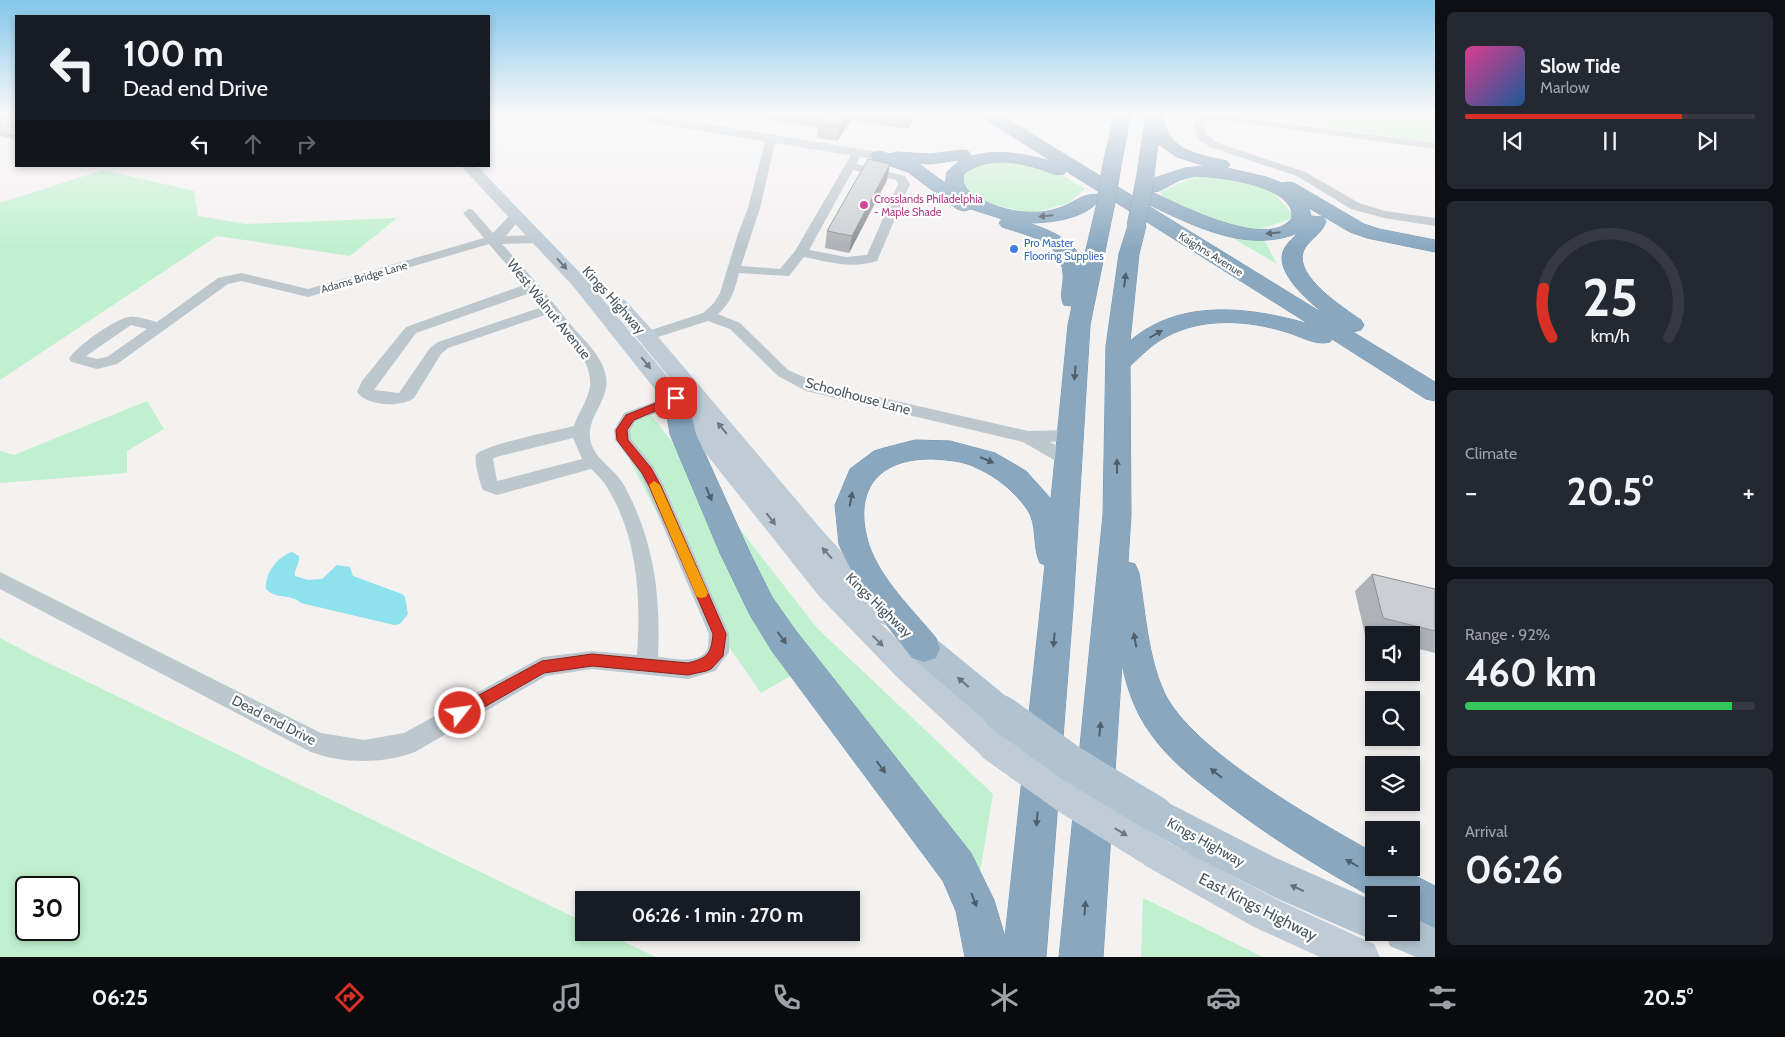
<!DOCTYPE html>
<html lang="en">
<head>
<meta charset="utf-8">
<style>
  :root { --surface:#171b24; --page:#242831; --text:#f1f3f6; --muted:#9ea1a6; --line:#363941; --accent:#d93025 }
  body { margin:0; font-family:Cabin,sans-serif; background:var(--page); color:var(--text); height:100vh; display:flex; flex-direction:column; font-size:19px; white-space:nowrap }
  * { box-sizing:border-box; margin:0 }
  p { font-size:16px; color:var(--muted) }
  .icon { flex:none; width:28px; height:28px; fill:none; stroke:currentColor; stroke-width:2; stroke-linecap:round; stroke-linejoin:round }
  .map { position:relative; flex:1; overflow:hidden }
  .sheet { display:flex; flex-direction:column; gap:12px; padding:12px; background:#0d0f14; width:350px }
  .sheet>* { flex:none }
  .banner { position:absolute; left:15px; top:15px; width:475px; height:152px; border-radius:0px; box-shadow:0 2px 8px #0003; background:#171b24; color:var(--text); overflow:hidden }
  .buttons { position:absolute; left:1365px; top:626px; display:grid; gap:10px }
  .buttons a { display:grid; place-items:center; width:55px; height:55px; border-radius:0px; background:var(--surface); box-shadow:0 2px 8px #0003; font-size:25px }
  .speed { position:absolute; left:15px; top:876px; display:flex; gap:10px; font-size:25px; font-weight:700; text-align:center }
  .speed>* { display:grid; place-content:center; width:65px; height:65px; border-radius:50%; background:var(--surface); box-shadow:0 2px 8px #0003; line-height:1 }
  .speed .limit { border:2px solid #111; border-radius:8px; background:#fff; color:#111 }
  .pin { position:absolute; display:grid; place-items:center; width:42px; height:42px; color:#fff; margin:-21px; border-radius:10px; box-shadow:0 2px 8px #0006 }
  .me { position:absolute; width:55px; margin:-28px; rotate:60deg; stroke-linejoin:round; filter:drop-shadow(0 0 4px #0008) }
  .turn { display:flex; align-items:center; gap:18px; height:105px; padding:0 25px; font-size:22px }
  .turn .icon { width:65px; height:65px; stroke-width:2.5 }
  .turn b { display:block; font-size:35px; line-height:42px }
  .lanes { display:flex; align-items:center; height:48px; padding:0 25px; background:#0003; justify-content:center; gap:25px; direction:ltr }
  .lanes .off { opacity:.35 }
  .big { font-size:38px; font-weight:700; line-height:1.1 }
  .sheet .tile { flex:1; display:flex; flex-direction:column; justify-content:center; gap:8px; min-width:0; padding:0 18px; border-radius:8px; background:var(--page) }
  .sheet .dial { align-items:center; gap:0 }
  .dial svg { height:130px; overflow:visible; fill:none; stroke:var(--line); stroke-width:7; stroke-linecap:round; text-anchor:middle }
  .dial text { fill:var(--text); stroke:none }
  .song { display:flex; align-items:center; gap:15px }
  .cover { width:60px; height:60px; border-radius:8px; background:linear-gradient(135deg,hsl(330 70% 55%),hsl(210 70% 35%)) }
  .played { height:5px; border-radius:2px; background:linear-gradient(90deg,var(--accent) 75%,var(--line) 75%) }
  .keys { display:flex; justify-content:space-around; direction:ltr }
  .heat { display:flex; justify-content:space-between; align-items:center; font-size:28px; direction:ltr }
  .charge { height:8px; border-radius:4px; background:linear-gradient(90deg,#34c759 92%,var(--line) 0) }
  .trip { position:absolute; left:575px; top:891px; width:285px; height:50px; border-radius:0px; background:var(--surface); box-shadow:0 2px 8px #0003; font-weight:700; line-height:50px; text-align:center }
  .tabs { display:flex; height:80px; justify-content:space-around; align-items:center; background:#090b0e; color:var(--muted) }
  .tabs .icon { width:35px; height:35px }
  .tabs .on { color:var(--accent) }
  .tabs b { font-size:22px; color:var(--text) }
  main { display:flex; flex:1; min-height:0 }
  .map>svg:first-child { display:block }
  .green { fill:#c0f0cf; fill-rule:evenodd }
  .water { fill:#8de2ee }
  .lines { fill:none; stroke-linecap:round; stroke-linejoin:round }
  .highway-casing { stroke:#7493ac; stroke-width:1 }
  .street { fill:#bdc7ce; fill-rule:evenodd }
  .secondary { fill:#bfcbd5; fill-rule:evenodd }
  .primary { fill:#b1c3d0; fill-rule:evenodd }
  .highway { fill:#89a8c0; fill-rule:evenodd }
  .highway-bridge-casing { stroke:#7493ac; stroke-width:19; stroke-linecap:butt }
  .secondary-bridge { stroke:#bfcbd5; stroke-width:32 }
  .primary-bridge { stroke:#b1c3d0; stroke-width:36 }
  .highway-bridge { stroke:#89a8c0; stroke-width:18 }
  .wall { fill:#afb2b6 }
  .shaded-wall { fill:#8e9194 }
  .building { fill:#cbcfd4; stroke:#8e9194 }
  .oneway { fill:#4f5e69 }
  .oneway2 { fill:#6c7982 }
  .oneway3 { fill:#63717b }
  .route { fill:#d93025; stroke:#8d1f18 }
  .slow { fill:#f59e0b }
  .hotel-dot { fill:#d1479c; stroke:#fff; stroke-width:2 }
  .shop-dot { fill:#3f7fe0; stroke:#fff; stroke-width:2 }
  .labels { text-anchor:middle; dominant-baseline:central; stroke-width:4.5; stroke-linejoin:round; paint-order:stroke }
  .far-hotel-label { font-size:11px; fill:#b23c85; stroke:#fff; text-anchor:start }
  .far-shop-label { font-size:11px; fill:#366cbe; stroke:#fff; text-anchor:start }
  .far-street-label { font-size:11px; fill:#49565f; stroke:#fff }
  .street-label { font-size:14px; fill:#49565f; stroke:#fff }
  .near-street-label { font-size:16px; fill:#49565f; stroke:#fff }
</style>
</head>
<body>
<main>
<div class="map">
<svg width="1435" height="957" viewBox="0 0 1435 957">
  <rect width="100%" height="100%" fill="#f4f1f1"/>
  <g class="green">
    <path d="M1286,114h149v29l-148,-22z"/>
    <path d="M1010,160l49,13 26,16 -18,15 -37,9 -53,-12 -18,-18 16,-20z"/>
    <path d="M103,170l91,21 4,25 48,8 151,-6 -47,38 -133,-20 -217,144v-177z"/>
    <path d="M1201,174l69,15 25,28 -36,13 18,34 -116,-68 1,-5z"/>
    <path d="M147,401l17,28 -37,22v22l-127,10v-32l14,4z"/>
    <path d="M648,411l169,217 176,166 -15,91 -172,-218 -45,26 -45,-65 -97,-189 13,-23z"/>
    <path d="M0,638l34,18 550,266v10l21,1 51,24h-656zM26,888h43v42h-43z"/>
    <path d="M1143,898l120,59h-122z"/>
  </g>
  <path class="water" d="M292,552l7,4c1,8 -5,13 -4,20l13,4 14,-1 15,-14 13,2 3,9 49,18 3,3 3,17 -8,10 -6,1 -93,-22c-10,-10 -25,-3 -35,-14 -1,-16 11,-32 26,-37z"/>
  <g class="lines">
    <g class="highway-casing">
      <g id="highway">
        <path d="M980,114h19l137,84 -2,-3 3,-4 9,-1 -1,-4 -6,-1 -3,-4 10,-67h16c2,7 4,16 8,22 11,17 39,21 57,25l3,4 -3,3 39,9 16,6 6,-1 6,1 70,41 15,5 56,11v12l-68,-14 -17,-6 -41,-24 2,8 12,1 3,4c-3,13 -19,19 -23,31 -8,25 41,56 58,68l3,5 -3,5 -8,2 82,50v19l-9,-2 -94,-60 -2,3c-15,4 -29,-6 -44,-10 -38,-12 -84,-15 -120,5 -14,7 -25,19 -36,29l1,149 -3,47 7,2 4,9c6,37 9,85 25,119 27,58 153,129 210,161v15h26l35,18v42l-24,-11v-22h-37v3c-57,-31 -112,-66 -163,-106 -22,-17 -44,-35 -60,-58 -15,-20 -24,-45 -29,-70l-19,293h-44l44,-442 3,-169 13,-92 10,-32 7,-2 7,2 3,4 -7,28 -9,87c50,-43 120,-34 179,-17l-243,-153 -2,3c-10,2 -17,-3 -27,-6 -24,-7 -52,-11 -73,6 -3,10 2,16 11,22 24,15 60,22 87,11 12,-4 22,-15 36,-12l2,4c-14,20 -50,24 -72,24 22,7 45,16 55,39l13,-55 2,-4 7,-2 7,2 2,4 -24,118 -17,283 -27,349h-81l-9,-46 -13,-30 -171,-230 -22,-36 -30,-62 -50,-119 -6,-35 3,-6 9,-2 9,2 3,6 8,35 54,119 22,44 24,34 175,222 23,47 11,37 40,-372 -5,-2c-8,-16 -2,-39 -13,-54 -13,-18 -30,-32 -50,-41 -13,-7 -29,-8 -44,-9 -56,-1 -81,32 -64,86 12,35 44,65 67,93l4,10 -4,10 -12,4 -12,-4 -48,-63 -19,-37 -6,-14 -4,-39 15,-36 24,-18 10,-3 31,-8 35,1 45,12 31,18 25,28 17,-174 4,-19 -8,-1c-4,-7 -2,-15 -1,-23 3,-39 -30,-45 -61,-55l-3,-4 3,-4 -31,-10 -7,2 -7,-2 -49,-37 -35,-12 -3,-4 3,-4 6,-1 11,3 6,-2 34,2 32,-4 6,1 3,4 -2,2c28,-9 57,-3 84,5l-71,-45zM1158,144l19,13 28,9 -20,2 -31,10zM960,160l-13,12 -2,11 -27,-20 12,1zM1196,176c23,1 82,8 94,31 2,3 2,8 2,11 -24,33 -112,-13 -140,-26l7,-1 21,-11zM1139,200c48,22 104,55 159,33 -5,5 -13,12 -15,19 -7,22 26,49 41,62z"/>
        <path d="M1115,114h16l-10,51 -3,4 -6,1 -6,-1 -3,-4z"/>
      </g>
    </g>
    <g class="street">
      <path d="M1211,114l224,29v6l-213,-29h-13l-6,5 4,10 11,8 87,29 54,31 26,8 50,7v8l-51,-8 -33,-9 -54,-33 -87,-29 -12,-8 -5,-14 6,-8z"/>
      <path d="M771,135l5,3 -16,70 -19,58 39,3 15,-18 56,-96 4,-1 5,3 -3,7 48,12 5,8 -33,77c-26,8 -48,1 -73,-4l-15,19 -50,-3c-4,17 -8,30 -21,41l22,9 48,47 29,13 211,48 41,-1 6,2 2,4 -2,4 -25,2 23,14 3,4 -3,4 -6,2 -6,-2 -38,-22 -217,-51 -28,-15 -48,-47 -22,-8 -56,18h-10l-2,-3 2,-3 61,-20 11,-10 6,-10 18,-59 10,-26 18,-70zM853,170l43,10 2,4 -31,71 -21,2 -37,-7z"/>
      <path d="M469,209l4,1 20,23 20,-21h8l2,3 -17,21 33,-1 6,4 -6,4 -37,1c24,26 47,53 68,80 13,15 33,32 36,53 4,26 -24,42 -14,69 7,16 25,25 33,41 29,53 36,110 33,170 15,1 40,8 49,-7 2,-4 1,-11 2,-16l-63,-148 -6,-13 -25,-33 -1,-10 10,-17 52,-19 6,1 2,4 -2,4 -46,18 -6,9 1,9 22,27 11,20 65,148v18l-14,19 -27,8 -96,-10 -46,7 -131,76c-32,12 -72,12 -104,0l-311,-163v-17l321,161 43,7 40,-7 138,-76 50,-6 45,4c4,-56 1,-117 -29,-166 -4,-8 -11,-14 -17,-20l-94,26 -14,-5c-3,-6 -9,-29 -7,-35 5,-10 83,-25 98,-29 3,-11 11,-21 14,-32 11,-30 -23,-59 -40,-80l-100,34 -7,6 -27,44c-13,10 -48,8 -57,-6l5,-11 44,-54 118,-42 -35,-41 -181,53 -67,-16 -13,3 -111,80 -20,5 -25,-7 -3,-3c5,-11 48,-42 61,-42 8,-1 18,3 27,5l61,-44 23,-5 67,16 176,-51 -21,-25zM530,293l12,14 -104,35 -8,6 -31,45 -25,-3 42,-57zM131,325l16,4 -40,28 -10,2 -11,-3zM573,438l9,21 -85,22 -4,-22 3,-2z"/>
    </g>
    <g class="secondary">
      <path d="M616,114h31l232,38 5,1 2,3 -2,3 -5,1 -256,-42z"/>
      <path d="M461,166h16l108,112 130,155 -106,-129 2,-4 7,-2 7,2 29,32 167,197 37,41 37,35 4,8 -4,8 -10,4 -5,-2 60,56 65,56 5,11 -5,11 -11,4 -11,-4 -85,-79 -80,-83 -245,-309z"/>
      <path d="M1156,836l124,65 94,43 6,13h-60l-66,-30 -110,-62 -5,-12 5,-12z"/>
    </g>
    <g class="primary">
      <path d="M924,634l11,4 78,64 5,11 -5,11 -12,5 -12,-5 -76,-66 -5,-10 5,-10z"/>
      <path d="M1155,796l121,62 98,43v31h37v-17l24,9v33h-19l-26,-11 -4,-10 -12,5 -98,-43 -81,-41 -53,-30 -5,-13 5,-13z"/>
    </g>
    <use href="#highway" class="highway"/>
    <g class="highway-bridge-casing">
      <g id="highway-bridge">
        <path d="M1105,207l7,-42"/>
        <path d="M1136,226l9,-45"/>
      </g>
    </g>
    <path class="secondary-bridge" d="M994,746l76,54 86,53"/>
    <path class="primary-bridge" d="M1001,713l71,51 83,50"/>
    <use href="#highway-bridge" class="highway-bridge"/>
  </g>
  <g class="wall">
    <path d="M0,114h16v26l-16,-4z"/>
    <path d="M764,114h152l-8,15 -57,-9 -14,21 -20,-3 1,-10 -54,-9z"/>
    <path d="M887,180l-38,73 -24,-5 2,-17z"/>
    <path d="M1372,574l63,15v64l-24,-6v-12h-37v2l-9,-2 -10,-44z"/>
  </g>
  <g class="shaded-wall">
    <path d="M847,114h4v6l-14,21 2,-16z"/>
    <path d="M910,114h6l-8,15z"/>
    <path d="M890,164l-3,16 -38,73 3,-17z"/>
  </g>
  <g class="building">
    <path d="M0,114h16v22l-16,-3z"/>
    <path d="M824,114h23l-8,11 -20,-3z"/>
    <path d="M868,159l22,5 -38,72 -25,-5z"/>
    <path d="M1372,574l63,15v42l-52,-13z"/>
  </g>
  <defs><path id="oneway-solid" d="M-6-.8H1V-3.2L6.5 0L1 3.2V.8H-6Z" transform="scale(1.25)"/></defs>
  <g class="oneway">
    <use href="#oneway-solid" transform="translate(1046 216) rotate(175)"/>
    <use href="#oneway-solid" transform="translate(1273 233) rotate(174)"/>
    <use href="#oneway-solid" transform="translate(1125 280) rotate(-83)"/>
    <use href="#oneway-solid" transform="translate(1156 334) rotate(-30)"/>
    <use href="#oneway-solid" transform="translate(1075 373) rotate(95)"/>
    <use href="#oneway-solid" transform="translate(987 460) rotate(23)"/>
    <use href="#oneway-solid" transform="translate(1117 466) rotate(-90)"/>
    <use href="#oneway-solid" transform="translate(709 494) rotate(67)"/>
    <use href="#oneway-solid" transform="translate(851 499) rotate(-79)"/>
    <use href="#oneway-solid" transform="translate(782 638) rotate(54)"/>
    <use href="#oneway-solid" transform="translate(1054 640) rotate(95)"/>
    <use href="#oneway-solid" transform="translate(1135 640) rotate(-100)"/>
    <use href="#oneway-solid" transform="translate(1100 729) rotate(-85)"/>
    <use href="#oneway-solid" transform="translate(881 767) rotate(53)"/>
    <use href="#oneway-solid" transform="translate(1216 773) rotate(-141)"/>
    <use href="#oneway-solid" transform="translate(1037 819) rotate(95)"/>
    <use href="#oneway-solid" transform="translate(1352 863) rotate(-150)"/>
    <use href="#oneway-solid" transform="translate(974 900) rotate(69)"/>
    <use href="#oneway-solid" transform="translate(1085 908) rotate(-85)"/>
  </g>
  <g class="oneway2">
    <use href="#oneway-solid" transform="translate(562 264) rotate(48)"/>
    <use href="#oneway-solid" transform="translate(646 363) rotate(51)"/>
    <use href="#oneway-solid" transform="translate(722 428) rotate(-130)"/>
    <use href="#oneway-solid" transform="translate(771 519) rotate(52)"/>
    <use href="#oneway-solid" transform="translate(827 553) rotate(-132)"/>
    <use href="#oneway-solid" transform="translate(878 641) rotate(44)"/>
    <use href="#oneway-solid" transform="translate(1121 832) rotate(31)"/>
  </g>
  <g class="oneway3">
    <use href="#oneway-solid" transform="translate(963 682) rotate(-139)"/>
    <use href="#oneway-solid" transform="translate(1297 888) rotate(-156)"/>
  </g>
  <linearGradient id="sky" x2="0" y2="1"><stop stop-color="#83c6ea"/><stop offset="0.46" stop-color="#faf9f9"/><stop offset="1" stop-color="#faf9f9" stop-opacity="0"/></linearGradient>
  <rect width="1435" height="248" fill="url(#sky)"/>
  <path class="route" d="M676,395l3,1 2,2 -2,3 -45,19 -7,10 1,10 23,28 10,18 65,148 -3,22 -12,13 -5,2 -18,4 -96,-9 -48,7 -79,45 -5,2 -5,-2 -2,-5 2,-5 87,-47 50,-7 96,9c20,-5 23,-9 25,-29l-64,-148 -7,-13 -25,-33 -1,-10 10,-15z"/>
  <path class="slow" d="M654,481l6,4 48,108 -2,4 -5,1 -4,-1 -2,-4 -46,-108z"/>
  <circle class="hotel-dot" cx="864" cy="205" r="5"/>
  <circle class="shop-dot" cx="1014" cy="249" r="5"/>
  <g class="labels">
    <g class="far-hotel-label">
      <text x="874" y="199">Crosslands Philadelphia<tspan x="874" dy="13">- Maple Shade</tspan></text>
    </g>
    <g class="far-shop-label">
      <text x="1024" y="243">Pro Master<tspan x="1024" dy="13">Flooring Supplies</tspan></text>
    </g>
    <g class="far-street-label">
      <text transform="translate(1211 254) rotate(32)">Kaighns Avenue</text>
      <text transform="translate(364 277) rotate(-16)">Adams Bridge Lane</text>
    </g>
    <g class="street-label">
      <text transform="translate(614 300) rotate(48)">Kings Highway</text>
      <text transform="translate(549 309) rotate(51)">West Walnut Avenue</text>
      <text transform="translate(858 396) rotate(15)">Schoolhouse Lane</text>
      <text transform="translate(879 605) rotate(44)">Kings Highway</text>
      <text transform="translate(274 720) rotate(27)">Dead end Drive</text>
      <text transform="translate(1206 842) rotate(29)">Kings Highway</text>
    </g>
    <g class="near-street-label">
      <text transform="translate(1258 907) rotate(27)">East Kings Highway</text>
    </g>
  </g>
</svg>
<div class="buttons">
<a><svg class="icon" aria-label="sound" viewBox="0 0 24 24"><path d="M4 9h4l5-4v14l-5-4H4zM17 9q2 3 0 6"/></svg></a>
<a><svg class="icon" aria-label="search" viewBox="0 0 24 24"><circle cx="10" cy="10" r="6"/><path d="M15 15l6 6"/></svg></a>
<a><svg class="icon" aria-label="layers" viewBox="0 0 24 24"><path d="M12 4l9 5-9 5-9-5zM3 14l9 5 9-5"/></svg></a>
<a>+</a>
<a>−</a>
</div>
<div class="speed"><div class="limit">30</div></div>
<div class="pin" style="left:676px;top:398px;background:#d93025"><svg class="icon" aria-label="arrive" viewBox="0 0 24 24"><path d="M6 21V4h12l-3 4 3 4H6"/></svg></div>
<svg class="me" style="left:460px;top:713px" viewBox="-20 -20 40 40"><circle r="17" fill="#d93025" stroke="#fff" stroke-width="3"/><path d="M0-11L8 9 0 5-8 9z" fill="#fff"/></svg>
<div class="trip">06:26 · 1 min · 270 m</div>
<div class="banner">
<div class="turn"><svg class="icon" aria-label="left" viewBox="0 0 24 24"><path d="M17 20v-9H6M10 6l-5 5 5 5"/></svg><div><b>100 m</b>Dead end Drive</div></div>
<div class="lanes"><svg class="icon" aria-label="left" viewBox="0 0 24 24"><path d="M17 20v-9H6M10 6l-5 5 5 5"/></svg><svg class="icon off" aria-label="ahead" viewBox="0 0 24 24"><path d="M12 20V5M6 11l6-6 6 6"/></svg><svg class="icon off" aria-label="right" viewBox="0 0 24 24"><path d="M7 20v-9h11M14 6l5 5-5 5"/></svg></div>
</div>
</div>
<section class="sheet">
<div class="tile">
<div class="song"><i class="cover"></i><div><b>Slow Tide</b><p>Marlow</p></div></div>
<div class="played"></div>
<div class="keys"><svg class="icon" aria-label="previous" viewBox="0 0 24 24"><path d="M18 5L8 12l10 7zM5 5v14"/></svg><svg class="icon" aria-label="pause" viewBox="0 0 24 24"><path d="M8 5v14M16 5v14"/></svg><svg class="icon" aria-label="next" viewBox="0 0 24 24"><path d="M6 5l10 7-10 7zM19 5v14"/></svg></div>
</div>
<div class="tile dial"><svg viewBox="0 0 100 80">
<path d="M14 69A42 42 0 1 1 86 69"/>
<path d="M14 69A42 42 0 0 1 9 39" stroke="#d93025"/>
<text x="50" y="56" font-size="32" font-weight="700">25</text>
<text x="50" y="72" font-size="11">km/h</text>
</svg></div>
<div class="tile"><p>Climate</p>
<div class="heat"><a>−</a><b class="big">20.5°</b><a>+</a></div>
</div>
<div class="tile"><p>Range · 92%</p><b class="big">460 km</b><div class="charge"></div></div>
<div class="tile"><p>Arrival</p><b class="big">06:26</b></div>
</section>
</main>
<nav class="tabs">
<b>06:25</b>
<svg class="icon on" aria-label="directions" viewBox="0 0 24 24"><path d="M12 3l9 9-9 9-9-9zM9 14v-3h6M13 9l2 2-2 2"/></svg>
<svg class="icon" aria-label="music" viewBox="0 0 24 24"><path d="M9 18V5l10-2v13"/><circle cx="6" cy="18" r="3"/><circle cx="16" cy="16" r="3"/></svg>
<svg class="icon" aria-label="phone" viewBox="0 0 24 24"><path d="M5 4h4l2 5-3 2q2 4 5 5l2-3 5 2v4C11 20 4 13 5 4z"/></svg>
<svg class="icon" aria-label="climate" viewBox="0 0 24 24"><path d="M12 3v18M4 7l16 10M4 17L20 7"/></svg>
<svg class="icon" aria-label="car" viewBox="0 0 24 24"><path d="M5 17H2v-5l4-1 3-4h7l3 4 3 1v5h-3M9 17h6M6 11h13"/><circle cx="7" cy="17" r="2"/><circle cx="17" cy="17" r="2"/></svg>
<svg class="icon" aria-label="filters" viewBox="0 0 24 24"><path d="M4 7h16M4 17h16"/><circle cx="9" cy="7" r="2"/><circle cx="15" cy="17" r="2"/></svg>
<b>20.5°</b>
</nav>
</body>
</html>
